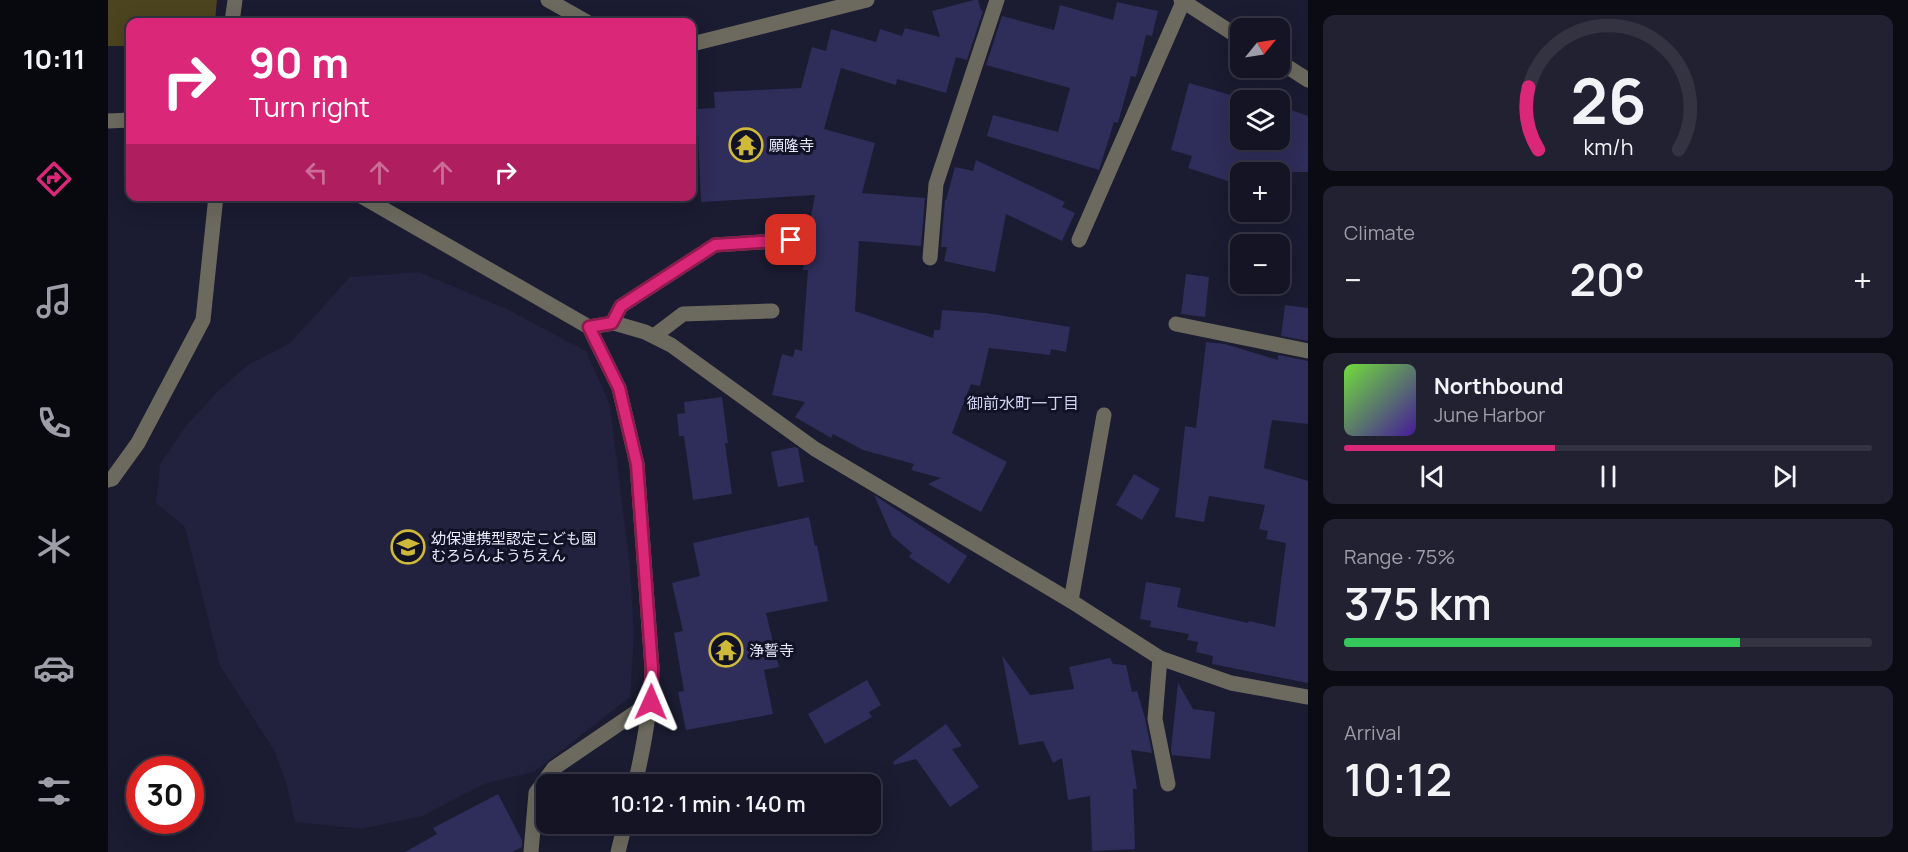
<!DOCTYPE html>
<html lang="en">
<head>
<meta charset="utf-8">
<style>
  :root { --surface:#141425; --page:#212132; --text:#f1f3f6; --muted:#9d9ea7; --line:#333342; --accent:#db2777 }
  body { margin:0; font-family:Manrope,"Noto Sans JP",sans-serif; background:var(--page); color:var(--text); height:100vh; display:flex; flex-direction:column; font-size:22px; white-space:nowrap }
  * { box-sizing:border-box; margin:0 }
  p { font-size:20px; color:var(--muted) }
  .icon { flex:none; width:33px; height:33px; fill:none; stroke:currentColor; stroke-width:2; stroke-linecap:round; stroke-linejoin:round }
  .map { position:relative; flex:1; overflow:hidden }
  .drawer { display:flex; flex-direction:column; gap:15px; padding:15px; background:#0b0b14; width:600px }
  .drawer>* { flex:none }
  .banner { position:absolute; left:18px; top:18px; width:570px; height:183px; border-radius:12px; box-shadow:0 6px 24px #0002,0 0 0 2px var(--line); background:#db2777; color:#fff; overflow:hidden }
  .needle { width:39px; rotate:60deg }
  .fabs { position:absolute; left:1122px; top:18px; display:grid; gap:12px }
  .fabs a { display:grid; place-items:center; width:60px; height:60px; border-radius:12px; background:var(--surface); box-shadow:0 6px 24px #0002,0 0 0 2px var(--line); font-size:30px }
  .speed { position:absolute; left:18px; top:756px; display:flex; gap:12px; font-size:30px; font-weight:700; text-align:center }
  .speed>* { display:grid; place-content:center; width:78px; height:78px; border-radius:50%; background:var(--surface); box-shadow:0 6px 24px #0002,0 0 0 2px var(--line); line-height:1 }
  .speed .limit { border:9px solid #d22; background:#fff; color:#111 }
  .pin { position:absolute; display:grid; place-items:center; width:51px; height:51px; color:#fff; margin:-26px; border-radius:12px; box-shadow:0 3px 9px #0006 }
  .me { position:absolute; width:66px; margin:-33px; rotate:1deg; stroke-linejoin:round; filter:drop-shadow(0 0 4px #0008) }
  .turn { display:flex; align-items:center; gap:21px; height:126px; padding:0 24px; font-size:27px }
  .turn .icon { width:78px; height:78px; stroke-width:2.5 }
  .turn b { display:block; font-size:42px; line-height:51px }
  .lanes { display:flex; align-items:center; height:57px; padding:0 24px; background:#0003; justify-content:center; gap:30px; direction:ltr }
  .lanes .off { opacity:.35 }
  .big { font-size:45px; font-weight:600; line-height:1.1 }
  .drawer .widget { flex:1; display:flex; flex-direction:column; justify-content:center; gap:9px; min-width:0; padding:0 21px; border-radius:12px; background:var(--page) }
  .drawer .dial { align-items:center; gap:0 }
  .dial svg { height:156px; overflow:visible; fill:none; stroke:var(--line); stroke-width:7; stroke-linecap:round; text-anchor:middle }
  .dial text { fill:var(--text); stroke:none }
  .song { display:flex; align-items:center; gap:18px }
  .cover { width:72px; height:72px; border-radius:9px; background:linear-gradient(135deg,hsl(100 70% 55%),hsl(260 70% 35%)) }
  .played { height:6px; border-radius:3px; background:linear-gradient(90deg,var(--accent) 40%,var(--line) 40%) }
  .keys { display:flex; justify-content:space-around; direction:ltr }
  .heat { display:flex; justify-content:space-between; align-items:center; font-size:33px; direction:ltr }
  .charge { height:9px; border-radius:4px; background:linear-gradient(90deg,#34c759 75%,var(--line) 0) }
  .trip { position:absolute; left:428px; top:774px; width:345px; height:60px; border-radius:12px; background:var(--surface); box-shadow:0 6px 24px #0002,0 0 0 2px var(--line); font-weight:600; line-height:60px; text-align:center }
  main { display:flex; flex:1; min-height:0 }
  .tab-bar { display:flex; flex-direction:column; width:108px; justify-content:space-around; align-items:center; background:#08080f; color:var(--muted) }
  .tab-bar .icon { width:42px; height:42px }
  .tab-bar .on { color:var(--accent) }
  .tab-bar b { font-size:27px; color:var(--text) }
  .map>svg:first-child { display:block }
  .built { fill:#22213e }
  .green { fill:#4b441e }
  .building { fill:#2f2d59 }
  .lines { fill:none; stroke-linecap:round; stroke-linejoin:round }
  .street { stroke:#6c6a5e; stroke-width:15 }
  .route-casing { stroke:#8e194d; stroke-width:15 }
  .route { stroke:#db2777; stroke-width:10 }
  .labels { text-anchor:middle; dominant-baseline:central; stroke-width:6; stroke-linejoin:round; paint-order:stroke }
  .poi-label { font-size:15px; fill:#eaebfb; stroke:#121227; text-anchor:start }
  .neighbourhood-label { font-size:16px; fill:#d2d3f2; stroke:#121227 }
</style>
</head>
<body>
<main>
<nav class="tab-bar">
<b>10:11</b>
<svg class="icon on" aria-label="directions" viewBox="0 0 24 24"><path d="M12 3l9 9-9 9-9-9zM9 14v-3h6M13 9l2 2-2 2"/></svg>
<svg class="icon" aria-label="music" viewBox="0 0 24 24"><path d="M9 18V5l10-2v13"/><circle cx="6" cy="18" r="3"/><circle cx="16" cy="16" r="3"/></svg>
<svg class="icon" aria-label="phone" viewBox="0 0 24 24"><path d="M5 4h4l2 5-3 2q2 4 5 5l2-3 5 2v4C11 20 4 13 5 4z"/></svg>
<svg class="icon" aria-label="climate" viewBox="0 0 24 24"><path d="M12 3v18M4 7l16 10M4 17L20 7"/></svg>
<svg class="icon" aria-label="car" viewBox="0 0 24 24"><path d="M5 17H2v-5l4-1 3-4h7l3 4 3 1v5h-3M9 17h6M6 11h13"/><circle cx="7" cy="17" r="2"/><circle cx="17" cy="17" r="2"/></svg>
<svg class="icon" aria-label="filters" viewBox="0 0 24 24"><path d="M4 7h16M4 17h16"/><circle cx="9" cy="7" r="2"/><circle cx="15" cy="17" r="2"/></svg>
</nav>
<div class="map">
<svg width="1200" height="852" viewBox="0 0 1200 852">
  <rect width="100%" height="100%" fill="#1b1b31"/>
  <path class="built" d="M311,272l88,37 79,42 24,54 20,161 4,70 -4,61 -96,75 -47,11 -65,33 -60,13 -67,-7 -8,-36 -12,-34 -55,-86 -35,-139 -29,-24 4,-39 26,-38 30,-33 33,-29 41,-21 60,-66z"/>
  <path class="green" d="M0,0h109l-2,22h-85v24h-22z"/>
  <g class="building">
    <path d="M866,0h4l3,10 2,1 -16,49 -11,-3 -10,36 -49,-14 -1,6 -55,-17 -17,61 51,14 -13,50 63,5 -4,48 -62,-5 -4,70 78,27 1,-8h6l2,-20 44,3 84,14 -4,25 -15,-3 -1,6 -61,-7 -9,38 -9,-2 -19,49 55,29 -26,50 -53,-28 13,-6 -30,-8 3,-6 -51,-14 -30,-16 -2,4 -36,-21 10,-15 -33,-7 10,-41 11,3 2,-8 7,2 6,-81h-5l3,-27 9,-48 -114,7 -4,-93 18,-1 -1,-16 87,-4 11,-41 14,4 5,-22 45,13 4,-13 22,7 3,-8 35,9 -8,-26z"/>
    <path d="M1009,2l41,9 -6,25 -6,-1 -10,42 -5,-1 -13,47 -4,-1 -15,48 -112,-34 6,-21 65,17 12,-44 -84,-23 16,-49 52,14 6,-25 53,15z"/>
    <path d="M1081,83l59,17 1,-4 13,4h-22v40h40v-34l28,10v56h-68v13l-52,-17 4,-12 -21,-6z"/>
    <path d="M868,160l89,42 -3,5 13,6 -13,28 -56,-27 -11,58 -51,-11 3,-14h-6l4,-47h1l9,-33 18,4z"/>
    <path d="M1078,274l23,3 -4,40 -24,-3z"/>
    <path d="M1177,305l23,3v33l-27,-5z"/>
    <path d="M1098,342l19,2 53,16v-5l30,6v63l-36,-4 -8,48 44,13v202l-96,-19 1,-8 -17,-4 2,-10 -11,-2 2,-6 -39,-7 1,-6 -11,-2 6,-37 35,6 -4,19 71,16 1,-2 26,6 11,-84 -20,-4 2,-8 -9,-2 6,-24 -56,-9 -5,26 -29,-5 10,-91 11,2z"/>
    <path d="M614,397l6,46h-3l7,51 -39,6 -9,-64h-5l-2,-22 8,-1 -1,-11z"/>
    <path d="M687,447l3,1 6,34 -26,5 -7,-35z"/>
    <path d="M1026,474l26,15 -18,31 -26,-15z"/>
    <path d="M766,495l93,61 -18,28 -40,-27 3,-4 -20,-17z"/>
    <path d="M701,517l6,29 2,-1 11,56 -62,12 13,54 -15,3 9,44 -87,16 -8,-38 6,-1 -10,-58 9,-2 -11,-48 28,-7 -7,-33z"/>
    <path d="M894,655l28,40 44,-6 -5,-22 41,-9 3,6 13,1 6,27 5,-1 8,27 7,35 -21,-3 6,39h-4l2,60 -43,2 -2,-55 -22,4 -6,-42 -9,5 -10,-22 -24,4z"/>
    <path d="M759,680l14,25 -12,7 3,5 -47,27 -17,-30z"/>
    <path d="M1070,683l15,26 22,3 -5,47 -38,-4 -1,-6z"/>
    <path d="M838,724l16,22 -10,3 27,38 -29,20 -34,-48 -22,6 -1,-3z"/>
    <path d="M390,794l24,46v7l-10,5h-107l32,-18 -4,-6z"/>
  </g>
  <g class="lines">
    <g class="street">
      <path d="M440,0l39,22"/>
      <path d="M1073,0l59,38"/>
      <path d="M124,22l3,-22"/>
      <path d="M584,44l175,-44"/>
      <path d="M1172,62l28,18"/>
      <path d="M0,121l22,-1"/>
      <path d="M253,196l228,131 30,61 18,76 15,204c-1,40 -8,78 -17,116"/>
      <path d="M971,240l104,-238"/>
      <path d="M822,258l6,-74 61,-184"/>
      <path d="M504,323l9,-17 94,-61 76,-5"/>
      <path d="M1068,324l132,27"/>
      <path d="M481,327l25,-4 31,9 26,13 144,104 256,152 89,57 71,25 77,14"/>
      <path d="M546,336l29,-22 89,-3"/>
      <path d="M0,480l4,-1 26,-36 65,-123 13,-124"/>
      <path d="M963,601l33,-186"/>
      <path d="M1052,658l-5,61 13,65"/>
      <path d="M423,852l5,-59 18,-25 97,-66"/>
      <path d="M510,852l7,-28"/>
    </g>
  </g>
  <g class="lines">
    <g class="route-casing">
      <path id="route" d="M543,702l1,-34 -15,-204 -18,-76 -30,-61 23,-4 9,-17 94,-61 76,-5"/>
    </g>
    <use href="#route" class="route"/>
  </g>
  <defs>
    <g id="temple-ring" transform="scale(1.725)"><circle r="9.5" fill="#121227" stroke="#ceb938" stroke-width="1.5"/><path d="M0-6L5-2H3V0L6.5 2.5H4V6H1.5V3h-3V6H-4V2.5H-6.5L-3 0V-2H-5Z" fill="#ceb938"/></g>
    <g id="school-ring" transform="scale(1.725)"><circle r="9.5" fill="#121227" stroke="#ceb938" stroke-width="1.5"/><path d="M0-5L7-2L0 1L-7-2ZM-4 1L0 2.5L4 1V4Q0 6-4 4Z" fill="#ceb938"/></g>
  </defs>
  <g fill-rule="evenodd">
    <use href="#temple-ring" x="638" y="145"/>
    <use href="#school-ring" x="300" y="547"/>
    <use href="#temple-ring" x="618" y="650"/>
  </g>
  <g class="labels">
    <g class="poi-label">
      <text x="661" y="145">願隆寺</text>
      <text x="323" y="538">幼保連携型認定こども園<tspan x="323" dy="17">むろらんようちえん</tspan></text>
      <text x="641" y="650">浄誓寺</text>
    </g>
    <g class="neighbourhood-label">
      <text x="915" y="403">御前水町一丁目</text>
    </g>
  </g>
</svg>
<div class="fabs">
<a><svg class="needle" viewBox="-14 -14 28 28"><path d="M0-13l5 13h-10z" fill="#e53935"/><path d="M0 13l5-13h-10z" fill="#9d9ea7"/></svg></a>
<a><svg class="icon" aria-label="layers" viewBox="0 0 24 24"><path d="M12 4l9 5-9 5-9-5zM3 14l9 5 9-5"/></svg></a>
<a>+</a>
<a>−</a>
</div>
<div class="speed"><div class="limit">30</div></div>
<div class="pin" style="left:683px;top:240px;background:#d93025"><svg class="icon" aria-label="arrive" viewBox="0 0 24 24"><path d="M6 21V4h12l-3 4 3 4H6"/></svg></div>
<svg class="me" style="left:543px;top:702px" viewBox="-20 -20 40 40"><path d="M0-17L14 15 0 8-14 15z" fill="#db2777" stroke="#fff" stroke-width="4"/></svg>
<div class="trip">10:12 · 1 min · 140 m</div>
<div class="banner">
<div class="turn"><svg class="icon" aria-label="right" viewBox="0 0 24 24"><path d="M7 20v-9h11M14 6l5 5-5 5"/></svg><div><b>90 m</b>Turn right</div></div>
<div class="lanes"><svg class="icon off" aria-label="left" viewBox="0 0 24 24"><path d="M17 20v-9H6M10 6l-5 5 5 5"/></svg><svg class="icon off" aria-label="ahead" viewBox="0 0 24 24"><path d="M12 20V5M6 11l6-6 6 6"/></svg><svg class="icon off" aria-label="ahead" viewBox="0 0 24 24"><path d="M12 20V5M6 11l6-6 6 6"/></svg><svg class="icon" aria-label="right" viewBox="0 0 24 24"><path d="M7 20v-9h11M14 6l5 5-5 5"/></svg></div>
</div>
</div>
<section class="drawer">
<div class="widget dial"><svg viewBox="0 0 100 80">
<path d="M14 69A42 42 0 1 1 86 69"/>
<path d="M14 69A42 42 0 0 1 9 37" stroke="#db2777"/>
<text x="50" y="56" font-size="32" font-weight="700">26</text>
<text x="50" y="72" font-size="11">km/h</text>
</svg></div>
<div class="widget"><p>Climate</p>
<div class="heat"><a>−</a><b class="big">20°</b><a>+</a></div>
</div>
<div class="widget">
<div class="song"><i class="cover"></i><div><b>Northbound</b><p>June Harbor</p></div></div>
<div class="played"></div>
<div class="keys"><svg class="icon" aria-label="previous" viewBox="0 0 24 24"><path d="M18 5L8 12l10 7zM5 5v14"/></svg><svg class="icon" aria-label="pause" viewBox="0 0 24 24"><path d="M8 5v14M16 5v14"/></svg><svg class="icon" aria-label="next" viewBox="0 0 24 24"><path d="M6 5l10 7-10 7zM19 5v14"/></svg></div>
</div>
<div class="widget"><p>Range · 75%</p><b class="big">375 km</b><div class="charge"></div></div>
<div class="widget"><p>Arrival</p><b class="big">10:12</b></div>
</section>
</main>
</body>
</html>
